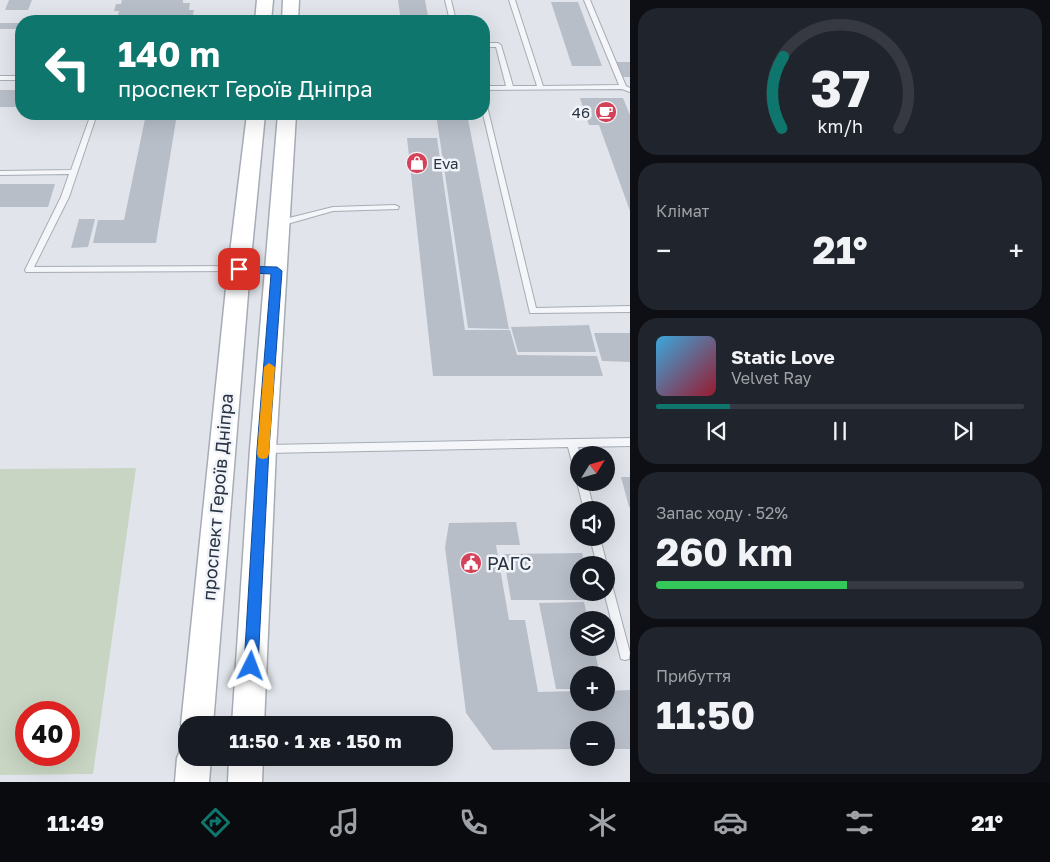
<!DOCTYPE html>
<html lang="uk">
<head>
<meta charset="utf-8">
<style>
  :root { --surface:#171b24; --page:#20242c; --text:#f1f3f6; --muted:#9ea1a6; --line:#363941; --accent:#0f766e }
  body { margin:0; font-family:"Golos Text",sans-serif; background:var(--page); color:var(--text); height:100vh; display:flex; flex-direction:column; font-size:19px; white-space:nowrap }
  * { box-sizing:border-box; margin:0 }
  p { font-size:16px; color:var(--muted) }
  .icon { flex:none; width:28px; height:28px; fill:none; stroke:currentColor; stroke-width:2; stroke-linecap:round; stroke-linejoin:round }
  .map { position:relative; flex:1; overflow:hidden }
  .side { display:flex; flex-direction:column; gap:8px; padding:8px; background:#0d0f14; width:420px }
  .side>* { flex:none }
  .banner { position:absolute; left:15px; top:15px; width:475px; height:105px; border-radius:20px; box-shadow:0 5px 20px #0002; background:#0f766e; color:#fff; overflow:hidden }
  .needle { width:32px; rotate:53deg }
  .tools { position:absolute; left:570px; top:446px; display:grid; gap:10px }
  .tools a { display:grid; place-items:center; width:45px; height:45px; border-radius:50%; background:var(--surface); box-shadow:0 5px 20px #0002; font-size:25px }
  .speed { position:absolute; left:15px; top:701px; display:flex; gap:10px; font-size:25px; font-weight:700; text-align:center }
  .speed>* { display:grid; place-content:center; width:65px; height:65px; border-radius:50%; background:var(--surface); box-shadow:0 5px 20px #0002; line-height:1 }
  .speed .limit { border:8px solid #d22; background:#fff; color:#111 }
  .pin { position:absolute; display:grid; place-items:center; width:42px; height:42px; color:#fff; margin:-21px; border-radius:10px; box-shadow:0 2px 8px #0006 }
  .me { position:absolute; width:55px; margin:-28px; rotate:3deg; stroke-linejoin:round; filter:drop-shadow(0 0 4px #0008) }
  .turn { display:flex; align-items:center; gap:18px; height:105px; padding:0 20px; font-size:22px }
  .turn .icon { width:65px; height:65px; stroke-width:2.5 }
  .turn b { display:block; font-size:35px; line-height:42px }
  .big { font-size:38px; font-weight:700; line-height:1.1 }
  .side .card { flex:1; display:flex; flex-direction:column; justify-content:center; gap:8px; min-width:0; padding:0 18px; border-radius:20px; background:var(--page) }
  .side .dial { align-items:center; gap:0 }
  .dial svg { height:130px; overflow:visible; fill:none; stroke:var(--line); stroke-width:7; stroke-linecap:round; text-anchor:middle }
  .dial text { fill:var(--text); stroke:none }
  .song { display:flex; align-items:center; gap:15px }
  .cover { width:60px; height:60px; border-radius:8px; background:linear-gradient(135deg,hsl(200 70% 55%),hsl(350 70% 35%)) }
  .played { height:5px; border-radius:2px; background:linear-gradient(90deg,var(--accent) 20%,var(--line) 20%) }
  .keys { display:flex; justify-content:space-around; direction:ltr }
  .heat { display:flex; justify-content:space-between; align-items:center; font-size:28px; direction:ltr }
  .charge { height:8px; border-radius:4px; background:linear-gradient(90deg,#34c759 52%,var(--line) 0) }
  .trip { position:absolute; left:178px; top:716px; width:275px; height:50px; border-radius:20px; background:var(--surface); box-shadow:0 5px 20px #0002; font-weight:700; line-height:50px; text-align:center }
  .dock { display:flex; height:80px; justify-content:space-around; align-items:center; background:#090b0e; color:var(--muted) }
  .dock .icon { width:35px; height:35px }
  .dock .current { color:var(--accent) }
  .dock b { font-size:22px; color:var(--text) }
  main { display:flex; flex:1; min-height:0 }
  .map>svg:first-child { display:block }
  .green { fill:#c7d5c2; fill-rule:evenodd }
  .building { fill:#b8bec8 }
  .lines { fill:none; stroke-linecap:round; stroke-linejoin:round }
  .lane-casing { stroke:#a6acb5; stroke-width:2 }
  .secondary-casing { stroke:#a6acb5; stroke-width:3 }
  .lane { fill:#f4f6f9; fill-rule:evenodd }
  .secondary { fill:#fff; fill-rule:evenodd }
  .route { fill:#1a73e8; stroke:#114b97 }
  .slow { fill:#f59e0b }
  .labels { text-anchor:middle; dominant-baseline:central; stroke-width:5; stroke-linejoin:round; paint-order:stroke }
  .far-poi-label { font-size:15px; fill:#293343; stroke:#f1f4f8; text-anchor:end }
  .street-label { font-size:18px; fill:#293343; stroke:#f1f4f8 }
  .poi-label { font-size:18px; fill:#293343; stroke:#f1f4f8; text-anchor:start }
</style>
</head>
<body>
<main>
<div class="map">
<svg width="630" height="782" viewBox="0 0 630 782">
  <rect width="100%" height="100%" fill="#e1e5eb"/>
  <path class="green" d="M136,468l-43,306 -93,1v-306zM26,712h43v43h-43z"/>
  <g class="building">
    <path d="M9,0h23l-4,10h-23z"/>
    <path d="M122,0h61v3h7l-1,7h5l-1,5h-6l-1,6h-22l1,-6h-47l1,-4h-5l2,-7h5z"/>
    <path d="M398,0h27l4,21h-28z"/>
    <path d="M551,2h27l24,64h-30z"/>
    <path d="M0,23h21l-2,6h-19z"/>
    <path d="M615,62h15v15h-9z"/>
    <rect x="0" y="90" width="21" height="17"/>
    <path d="M580,98h43l7,17v96l-31,-86h-10z"/>
    <path d="M146,114h31l-21,129h-63l5,-23h26z"/>
    <path d="M385,114h27l1,5h-28z"/>
    <path d="M436,114h31l42,215 -41,-1z"/>
    <path d="M407,138h30l28,192h45l7,25 80,1 6,20h-170z"/>
    <path d="M0,184h55l-7,23h-48z"/>
    <path d="M79,219h16l-7,28 -17,1z"/>
    <path d="M589,325l7,27h-78l-7,-25z"/>
    <path d="M594,333h36v29l-28,-1z"/>
    <path d="M621,477h9v30h-1z"/>
    <path d="M516,522l4,23h-24l13,75h16l13,72 41,-1v11h27v-11l24,-1v59h-24v-19h-27v19l-86,1 -27,-37 -21,-166 4,-24z"/>
    <path d="M582,553l3,12h-6v27h12l2,8h-82l-8,-46z"/>
    <path d="M584,602l4,18h-9v28h15l6,27h-21v14h-23l-17,-86z"/>
  </g>
  <g class="lines">
    <g class="lane-casing">
      <g id="lane">
        <path d="M445,0h6l5,21h-6z"/>
        <path d="M509,0h6l28,86 76,-1 -35,-85h6l36,86 4,2v4l-8,-3 -138,1v-4h22l-10,-39h-12v-4h14l3,2 12,41h24z"/>
        <rect x="0" y="76" width="21" height="4"/>
        <path d="M484,104l3,2 49,202 94,-2v6l-100,1 -47,-199h1z"/>
        <path d="M91,114h6l-28,83 -35,70 204,-1 4,3 -1,2 -215,1 -1,-2 36,-73 8,-23 -69,1v-4l71,-1z"/>
        <path d="M395,205l4,2 -1,2 -65,2 -53,15 -4,-3 1,-2 56,-14z"/>
        <path d="M630,438v8l-52,1 2,8 -1,19 -3,-1 -2,-3 -6,-23 -302,6 -3,-1 -2,-3 2,-3 3,-1z"/>
        <path d="M579,479v3h8l7,28h-10l-7,-28z"/>
        <path d="M590,538h10l7,27 -1,2v-2h-9z"/>
        <path d="M606,576l4,2 1,3 19,72 -1,6 -4,1 -4,-1 -1,-4 -16,-63h2z"/>
      </g>
    </g>
    <g class="secondary-casing">
      <g id="secondary">
        <path d="M257,0h16l-2,21h-16z"/>
        <path d="M283,0h16l-1,21h-16z"/>
        <path d="M247,114h18l-15,155 -37,456h-27v12l-5,-12 47,-456z"/>
        <path d="M278,114h18l-20,335 -12,276h-32l18,-276z"/>
        <path d="M186,744v14h25l-2,24h-34l2,-24 5,-12z"/>
        <path d="M229,758h34l-1,24h-34z"/>
      </g>
    </g>
    <use href="#lane" class="lane"/>
    <use href="#secondary" class="secondary"/>
  </g>
  <path class="route" d="M239,266l38,1 5,4 -13,178 -11,217 -2,5 -5,2 -5,-2 -2,-5 13,-217 14,-175 -36,-2 -1,-3z"/>
  <path class="slow" d="M269,363l6,4 -6,87 -2,4 -4,1 -4,-1 -2,-4 7,-87z"/>
  <defs>
    <g id="cafe-disc" transform="scale(1.125)"><circle r="9.5" fill="#d44259" stroke="#f1f4f8"/><path d="M-5.5-4.5H6V0H3Q3 3.5 0 3.5H-2.5Q-5.5 3.5-5.5 0ZM3-3.2v2h1.7v-2ZM-6 4.5H4V6H-6Z" fill="#fff"/></g>
    <g id="shop-disc" transform="scale(1.125)"><circle r="9.5" fill="#d44259" stroke="#f1f4f8"/><path d="M-5-2.5h2.3a2.7 3.5 0 0 1 5.4 0H5L5.5 6h-11ZM-1.5-2.5h3a1.5 2.3 0 0 0-3 0Z" fill="#fff"/></g>
    <g id="civic-disc" transform="scale(1.125)"><circle r="9.5" fill="#d44259" stroke="#f1f4f8"/><path d="M-.6-6.5H3V-4.5H.6V-3L4-1V1h2V6H-6V1h2V-1L-.6-3ZM-1.2 2.5V6h2.4V2.5Z" fill="#fff"/></g>
  </defs>
  <g fill-rule="evenodd">
    <use href="#cafe-disc" x="606" y="112"/>
    <use href="#shop-disc" x="417" y="163"/>
    <use href="#civic-disc" x="471" y="563"/>
  </g>
  <g class="labels">
    <g class="far-poi-label">
      <text x="590" y="112">46</text>
      <text x="433" y="163" text-anchor="start">Eva</text>
    </g>
    <g class="street-label">
      <text transform="translate(217 497) rotate(-85)">проспект Героїв Дніпра</text>
    </g>
    <g class="poi-label">
      <text x="487" y="563">РАГС</text>
    </g>
  </g>
</svg>
<div class="tools">
<a><svg class="needle" viewBox="-14 -14 28 28"><path d="M0-13l5 13h-10z" fill="#e53935"/><path d="M0 13l5-13h-10z" fill="#9ea1a6"/></svg></a>
<a><svg class="icon" aria-label="sound" viewBox="0 0 24 24"><path d="M4 9h4l5-4v14l-5-4H4zM17 9q2 3 0 6"/></svg></a>
<a><svg class="icon" aria-label="search" viewBox="0 0 24 24"><circle cx="10" cy="10" r="6"/><path d="M15 15l6 6"/></svg></a>
<a><svg class="icon" aria-label="layers" viewBox="0 0 24 24"><path d="M12 4l9 5-9 5-9-5zM3 14l9 5 9-5"/></svg></a>
<a>+</a>
<a>−</a>
</div>
<div class="speed"><div class="limit">40</div></div>
<div class="pin" style="left:239px;top:269px;background:#d93025"><svg class="icon" aria-label="arrive" viewBox="0 0 24 24"><path d="M6 21V4h12l-3 4 3 4H6"/></svg></div>
<svg class="me" style="left:251px;top:666px" viewBox="-20 -20 40 40"><path d="M0-17L14 15 0 8-14 15z" fill="#1a73e8" stroke="#fff" stroke-width="4"/></svg>
<div class="trip">11:50 · 1 хв · 150 m</div>
<div class="banner">
<div class="turn"><svg class="icon" aria-label="left" viewBox="0 0 24 24"><path d="M17 20v-9H6M10 6l-5 5 5 5"/></svg><div><b>140 m</b>проспект Героїв Дніпра</div></div>
</div>
</div>
<section class="side">
<div class="card dial"><svg viewBox="0 0 100 80">
<path d="M14 69A42 42 0 1 1 86 69"/>
<path d="M14 69A42 42 0 0 1 15 25" stroke="#0f766e"/>
<text x="50" y="56" font-size="32" font-weight="700">37</text>
<text x="50" y="72" font-size="11">km/h</text>
</svg></div>
<div class="card"><p>Клімат</p>
<div class="heat"><a>−</a><b class="big">21°</b><a>+</a></div>
</div>
<div class="card">
<div class="song"><i class="cover"></i><div><b>Static Love</b><p>Velvet Ray</p></div></div>
<div class="played"></div>
<div class="keys"><svg class="icon" aria-label="previous" viewBox="0 0 24 24"><path d="M18 5L8 12l10 7zM5 5v14"/></svg><svg class="icon" aria-label="pause" viewBox="0 0 24 24"><path d="M8 5v14M16 5v14"/></svg><svg class="icon" aria-label="next" viewBox="0 0 24 24"><path d="M6 5l10 7-10 7zM19 5v14"/></svg></div>
</div>
<div class="card"><p>Запас ходу · 52%</p><b class="big">260 km</b><div class="charge"></div></div>
<div class="card"><p>Прибуття</p><b class="big">11:50</b></div>
</section>
</main>
<nav class="dock">
<b>11:49</b>
<svg class="icon current" aria-label="directions" viewBox="0 0 24 24"><path d="M12 3l9 9-9 9-9-9zM9 14v-3h6M13 9l2 2-2 2"/></svg>
<svg class="icon" aria-label="music" viewBox="0 0 24 24"><path d="M9 18V5l10-2v13"/><circle cx="6" cy="18" r="3"/><circle cx="16" cy="16" r="3"/></svg>
<svg class="icon" aria-label="phone" viewBox="0 0 24 24"><path d="M5 4h4l2 5-3 2q2 4 5 5l2-3 5 2v4C11 20 4 13 5 4z"/></svg>
<svg class="icon" aria-label="climate" viewBox="0 0 24 24"><path d="M12 3v18M4 7l16 10M4 17L20 7"/></svg>
<svg class="icon" aria-label="car" viewBox="0 0 24 24"><path d="M5 17H2v-5l4-1 3-4h7l3 4 3 1v5h-3M9 17h6M6 11h13"/><circle cx="7" cy="17" r="2"/><circle cx="17" cy="17" r="2"/></svg>
<svg class="icon" aria-label="filters" viewBox="0 0 24 24"><path d="M4 7h16M4 17h16"/><circle cx="9" cy="7" r="2"/><circle cx="15" cy="17" r="2"/></svg>
<b>21°</b>
</nav>
</body>
</html>
